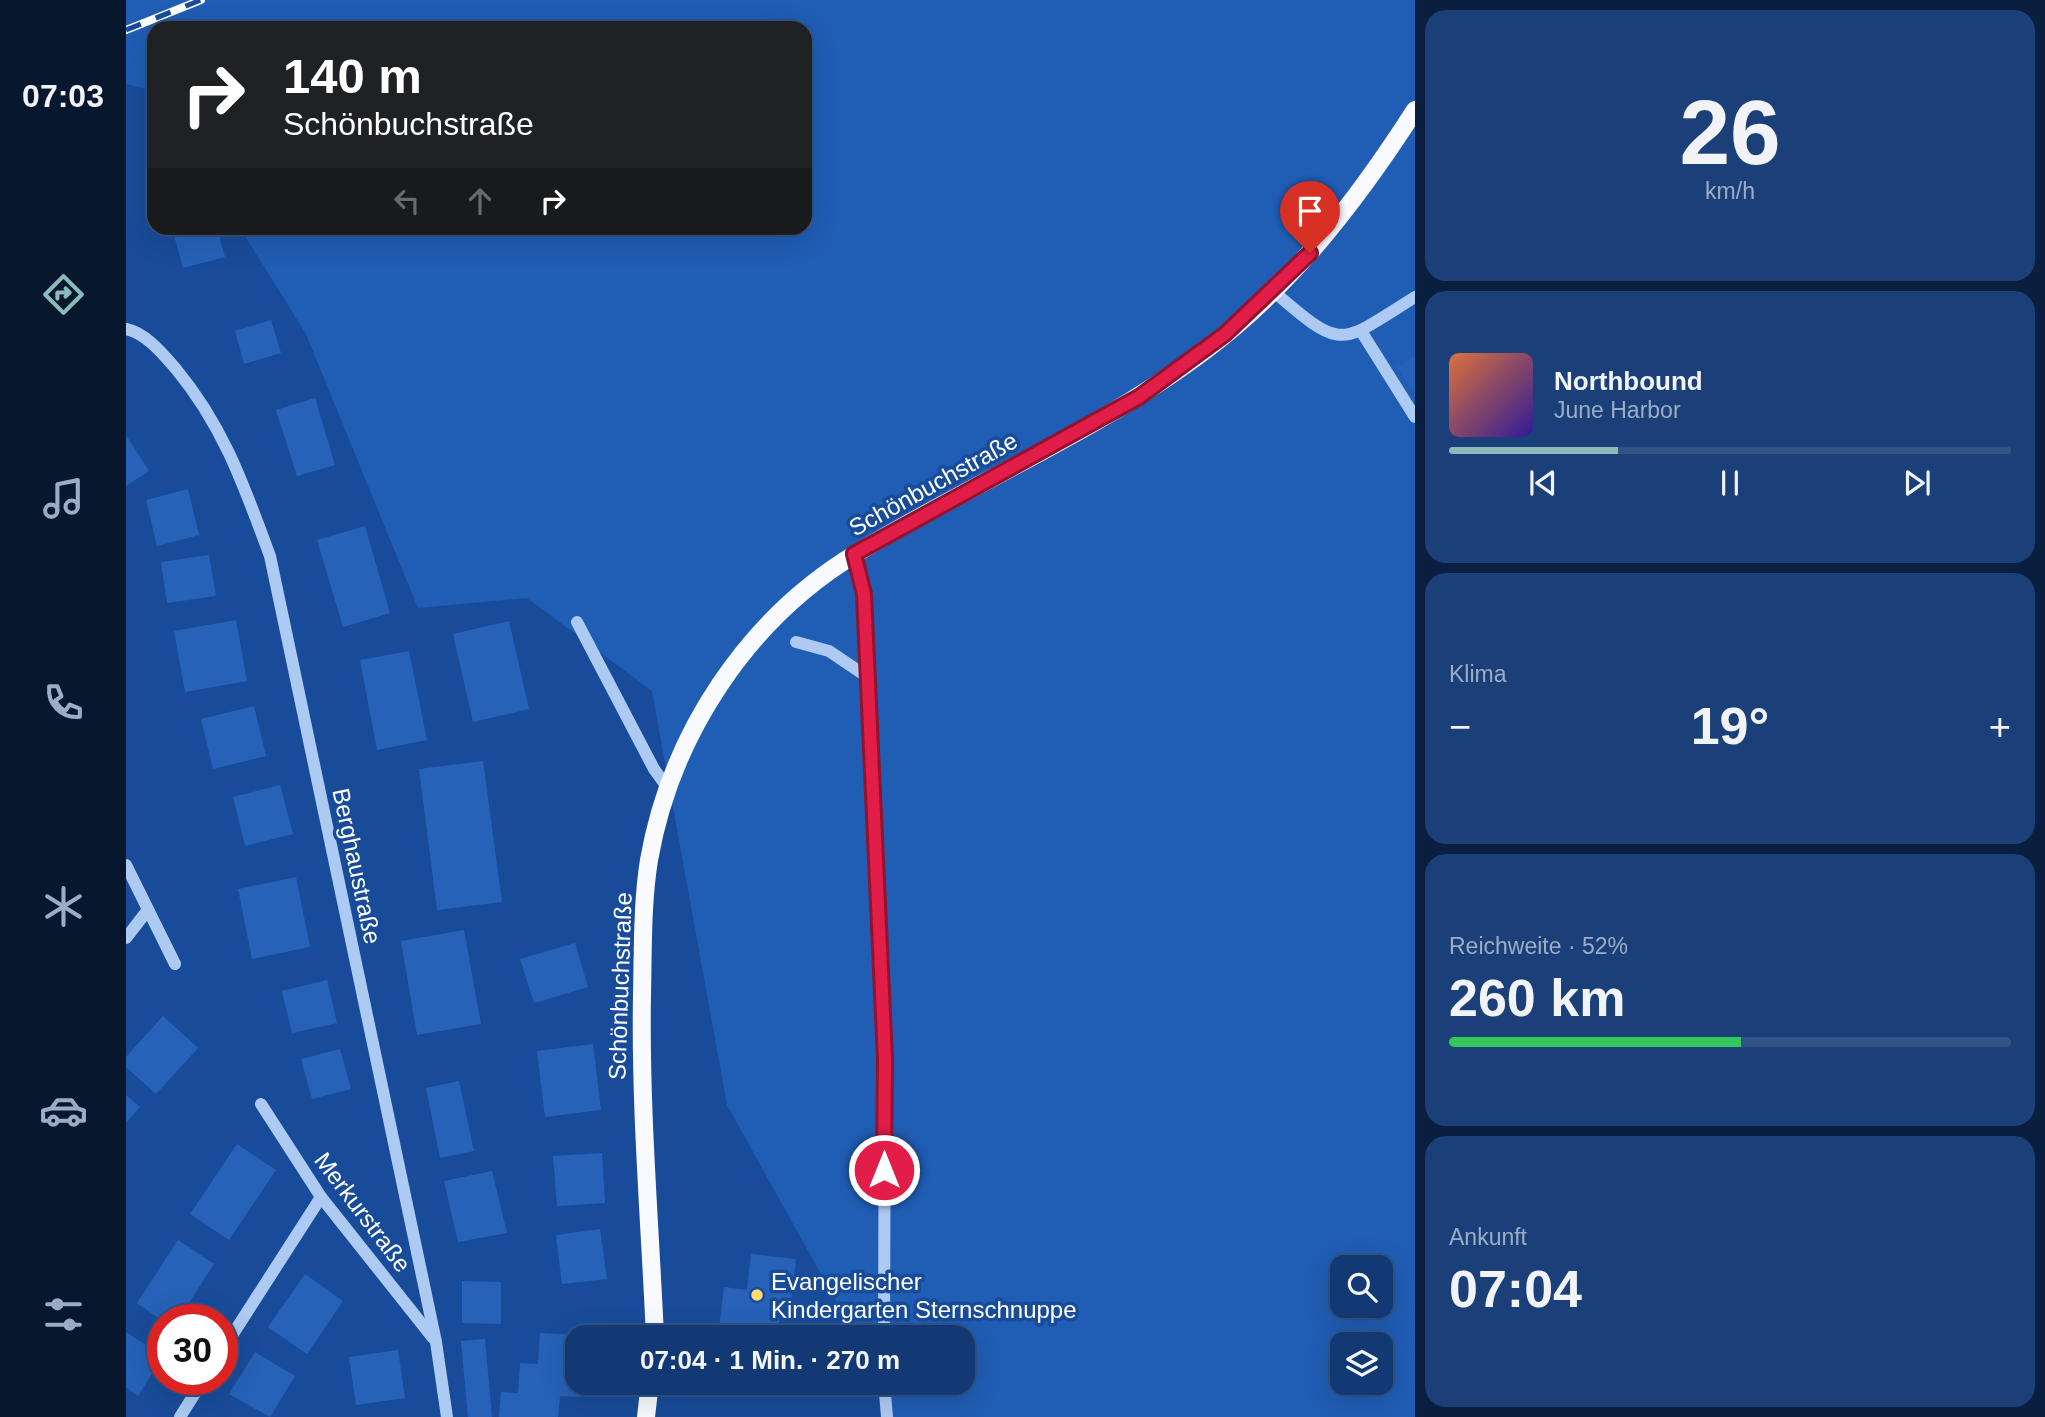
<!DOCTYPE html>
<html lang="de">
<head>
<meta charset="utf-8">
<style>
  :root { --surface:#123974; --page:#1b4079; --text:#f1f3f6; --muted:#9cacc5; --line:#315386; --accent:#8bbbb9 }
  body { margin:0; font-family:Helvetica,sans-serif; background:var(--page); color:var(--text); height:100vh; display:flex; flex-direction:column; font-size:26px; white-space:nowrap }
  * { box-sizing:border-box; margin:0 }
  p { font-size:23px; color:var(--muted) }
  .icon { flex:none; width:38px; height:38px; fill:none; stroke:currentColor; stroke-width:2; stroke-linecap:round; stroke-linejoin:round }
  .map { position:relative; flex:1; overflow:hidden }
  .details { display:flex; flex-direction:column; gap:10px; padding:10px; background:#0a1f40; width:630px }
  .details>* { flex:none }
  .hud { position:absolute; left:21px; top:21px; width:665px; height:214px; border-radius:21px; box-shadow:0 7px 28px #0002,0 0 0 2px var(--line); background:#202124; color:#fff; overflow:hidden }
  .buttons { position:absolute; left:1204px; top:1255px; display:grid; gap:14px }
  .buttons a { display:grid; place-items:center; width:63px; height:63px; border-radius:14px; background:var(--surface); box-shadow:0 7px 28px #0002,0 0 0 2px var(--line); font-size:35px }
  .speed { position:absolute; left:21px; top:1304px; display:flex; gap:14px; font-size:35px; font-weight:700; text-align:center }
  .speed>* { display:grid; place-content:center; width:91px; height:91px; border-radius:50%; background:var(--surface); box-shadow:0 7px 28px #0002,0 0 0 2px var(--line); line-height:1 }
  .speed .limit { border:10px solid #d22; background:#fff; color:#111 }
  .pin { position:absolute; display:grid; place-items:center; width:60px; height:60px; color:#fff; margin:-72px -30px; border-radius:50% 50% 50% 0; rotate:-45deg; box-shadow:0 0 7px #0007 }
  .pin .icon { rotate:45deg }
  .me { position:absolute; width:77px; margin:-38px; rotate:0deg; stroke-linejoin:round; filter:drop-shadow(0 0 5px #0008) }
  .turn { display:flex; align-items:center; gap:24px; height:147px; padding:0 21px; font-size:32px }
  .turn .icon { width:91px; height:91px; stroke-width:2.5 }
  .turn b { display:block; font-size:49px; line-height:60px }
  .lanes { display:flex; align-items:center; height:66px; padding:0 21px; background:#0003; justify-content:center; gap:35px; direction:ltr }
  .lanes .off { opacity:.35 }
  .big { font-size:52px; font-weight:700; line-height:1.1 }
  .details .widget { flex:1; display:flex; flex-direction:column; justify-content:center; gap:10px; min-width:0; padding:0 24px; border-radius:21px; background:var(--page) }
  .details .dial { align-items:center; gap:0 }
  .dial b { font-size:91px; line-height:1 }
  .song { display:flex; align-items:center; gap:21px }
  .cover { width:84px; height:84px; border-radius:10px; background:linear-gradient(135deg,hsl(20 70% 55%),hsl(250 70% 35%)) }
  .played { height:7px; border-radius:4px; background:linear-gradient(90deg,var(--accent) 30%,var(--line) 30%) }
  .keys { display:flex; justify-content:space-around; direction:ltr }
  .heat { display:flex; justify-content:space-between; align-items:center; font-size:38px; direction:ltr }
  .charge { height:10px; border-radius:5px; background:linear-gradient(90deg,#34c759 52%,var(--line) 0) }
  .trip { position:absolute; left:439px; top:1325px; width:410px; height:70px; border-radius:21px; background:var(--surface); box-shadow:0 7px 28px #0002,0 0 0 2px var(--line); font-weight:700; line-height:70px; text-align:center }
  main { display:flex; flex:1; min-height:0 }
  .tab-bar { display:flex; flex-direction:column; width:126px; justify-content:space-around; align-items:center; background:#07172e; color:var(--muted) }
  .tab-bar .icon { width:49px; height:49px }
  .tab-bar .on { color:var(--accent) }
  .tab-bar b { font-size:32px; color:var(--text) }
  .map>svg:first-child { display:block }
  .green { fill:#205db4; fill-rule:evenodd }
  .building { fill:#2762b8 }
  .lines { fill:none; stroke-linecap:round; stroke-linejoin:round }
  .minor { stroke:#adcaf2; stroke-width:12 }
  .major { stroke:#f8faff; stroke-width:18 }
  .rail-casing { stroke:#fff; stroke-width:8 }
  .rail { stroke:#184c9a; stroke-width:5; stroke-dasharray:16; stroke-linecap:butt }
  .route-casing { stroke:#92132f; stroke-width:18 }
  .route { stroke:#e11d48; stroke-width:12 }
  .poi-dot { fill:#ffda6e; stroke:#184c9a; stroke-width:2.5 }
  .labels { text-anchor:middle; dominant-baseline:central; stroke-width:7; stroke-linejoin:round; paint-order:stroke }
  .street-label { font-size:24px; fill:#fff; stroke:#184c9a }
  .poi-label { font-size:24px; fill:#fff; stroke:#184c9a; text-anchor:start }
</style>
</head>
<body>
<main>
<nav class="tab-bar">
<b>07:03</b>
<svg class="icon on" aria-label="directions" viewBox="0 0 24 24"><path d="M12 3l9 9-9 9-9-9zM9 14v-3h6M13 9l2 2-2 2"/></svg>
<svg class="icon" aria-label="music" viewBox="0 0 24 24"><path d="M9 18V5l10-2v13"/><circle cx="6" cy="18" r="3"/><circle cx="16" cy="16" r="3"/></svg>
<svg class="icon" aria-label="phone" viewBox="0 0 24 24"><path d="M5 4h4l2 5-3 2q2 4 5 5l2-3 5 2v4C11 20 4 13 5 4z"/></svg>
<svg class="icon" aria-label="climate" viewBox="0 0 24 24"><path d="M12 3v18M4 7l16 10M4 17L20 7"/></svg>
<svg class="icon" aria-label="car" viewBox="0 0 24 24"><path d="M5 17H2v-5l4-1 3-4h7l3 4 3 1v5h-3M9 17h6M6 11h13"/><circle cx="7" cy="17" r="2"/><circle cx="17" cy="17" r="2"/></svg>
<svg class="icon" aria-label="filters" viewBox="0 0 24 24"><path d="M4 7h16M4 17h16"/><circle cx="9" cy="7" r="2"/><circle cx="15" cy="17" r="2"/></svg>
</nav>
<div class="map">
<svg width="1289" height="1417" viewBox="0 0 1289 1417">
  <rect width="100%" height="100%" fill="#184c9a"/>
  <path class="green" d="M0,0h1289v1417h-528l-5,-34 80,-1v-45h-106l-129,-232 -75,-414 -125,-93 -109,10 -112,-274 -66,-106h565v-200h-651v63l-28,-7zM1216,1267h39v39h-39zM1216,1344h39v38h-39z"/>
  <g class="building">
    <path d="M46,228h45l8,29 -42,11z"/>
    <path d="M145,320l10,33 -37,11 -9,-33z"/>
    <path d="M1289,356v39l-18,-28z"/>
    <path d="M189,398l20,67 -38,11 -21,-66z"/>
    <path d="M0,435l23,36 -23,15z"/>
    <path d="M62,489l11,46 -42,11 -11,-46z"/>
    <path d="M239,526l25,87 -47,14 -26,-87z"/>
    <path d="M83,555l7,41 -49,7 -6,-41z"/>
    <path d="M110,620l11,61 -62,11 -11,-61z"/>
    <path d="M383,621l20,88 -56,13 -20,-88z"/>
    <path d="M283,651l18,89 -50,10 -17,-90z"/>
    <path d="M128,706l12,50 -53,13 -12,-50z"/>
    <path d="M357,761l19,141 -65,8 -18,-141z"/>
    <path d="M154,785l13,49 -48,12 -12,-49z"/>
    <path d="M170,877l14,70 -58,12 -14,-70z"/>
    <path d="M338,930l17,94 -64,11 -16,-94z"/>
    <path d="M449,943l13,44 -54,16 -14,-44z"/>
    <path d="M201,980l10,43 -45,10 -10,-42z"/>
    <path d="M37,1016l35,32 -42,46 -30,-27v-10z"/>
    <path d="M467,1044l8,66 -56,7 -8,-66z"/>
    <path d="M214,1049l11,40 -39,10 -11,-40z"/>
    <path d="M333,1081l15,70 -34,7 -14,-70z"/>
    <path d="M0,1095l14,12 -14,16z"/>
    <path d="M111,1144l39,26 -47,70 -39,-26z"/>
    <path d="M476,1153l3,50 -48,3 -4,-50z"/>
    <path d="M366,1171l15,62 -49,9 -14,-61z"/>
    <path d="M474,1229l7,50 -45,5 -6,-49z"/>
    <path d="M52,1240l36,24 -36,56h-17l-24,-17z"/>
    <path d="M625,1254l45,5 -5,43 -9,-1 -5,36h-59l6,-50 23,3z"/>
    <path d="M179,1274l38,27 -36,53 -39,-27z"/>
    <path d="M336,1281l39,1v42l-39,-1z"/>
    <path d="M0,1332l37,24 -25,40 -12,-9z"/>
    <path d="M414,1333l38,2v47h4l-1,15 -21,-1 -2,21h-59l2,-25 17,1 2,-30 18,1z"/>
    <path d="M359,1339l7,78h-24l-7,-76z"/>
    <path d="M272,1350l7,48 -49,7 -7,-48z"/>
    <path d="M129,1352l40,24 -25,41 -41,-23z"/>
  </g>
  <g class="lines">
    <g class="minor">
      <path d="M1147,291c71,61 65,54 142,6"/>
      <path d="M0,329c20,4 37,25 50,40 48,58 68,117 94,187l166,786 11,75"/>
      <path d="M1235,331l54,86"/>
      <path d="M728,554l10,41 21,464 -1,278"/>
      <path d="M451,622l77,147 13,18"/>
      <path d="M670,642l33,9 37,25"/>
      <path d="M0,865l49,99"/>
      <path d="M0,938l21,-27"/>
      <path d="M135,1104l60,93 112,141"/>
      <path d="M96,1351l99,-154"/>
      <path d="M758,1382l3,35"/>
      <path d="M54,1417l24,-38"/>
    </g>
    <g class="major">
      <path d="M529,1337c-5,-114 -15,-228 -13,-342 1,-45 0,-91 7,-135 22,-125 98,-241 208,-307 115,-70 242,-122 350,-204 85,-64 151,-150 208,-239"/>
      <path d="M520,1417l4,-35"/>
    </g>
    <g class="rail-casing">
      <path id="rail" d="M0,30l75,-30"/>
    </g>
    <use href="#rail" class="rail"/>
  </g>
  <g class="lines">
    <g class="route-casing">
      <path id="route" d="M758,1170l1,-111 -21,-465 -10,-40 285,-157 86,-63 85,-81"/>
    </g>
    <use href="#route" class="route"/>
  </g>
  <circle class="poi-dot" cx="631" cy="1295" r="7"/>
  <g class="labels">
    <g class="street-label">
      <text transform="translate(807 484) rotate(-29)">Schönbuchstraße</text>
      <text transform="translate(231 866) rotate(78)">Berghaustraße</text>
      <text transform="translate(494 986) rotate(-88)">Schönbuchstraße</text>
      <text transform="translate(237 1212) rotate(53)">Merkurstraße</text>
    </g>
    <g class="poi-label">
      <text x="645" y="1281">Evangelischer<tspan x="645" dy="28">Kindergarten Sternschnuppe</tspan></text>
    </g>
  </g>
</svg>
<div class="buttons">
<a><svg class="icon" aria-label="search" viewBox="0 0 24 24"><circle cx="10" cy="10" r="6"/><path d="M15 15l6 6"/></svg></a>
<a><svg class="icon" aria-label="layers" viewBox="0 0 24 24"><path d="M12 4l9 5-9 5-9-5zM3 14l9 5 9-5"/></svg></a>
</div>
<div class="speed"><div class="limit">30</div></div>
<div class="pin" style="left:1184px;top:253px;background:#d93025"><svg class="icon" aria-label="arrive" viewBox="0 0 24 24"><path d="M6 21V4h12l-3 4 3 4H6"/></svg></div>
<svg class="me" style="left:758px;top:1170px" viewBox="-20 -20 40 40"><circle r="17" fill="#e11d48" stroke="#fff" stroke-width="3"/><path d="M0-11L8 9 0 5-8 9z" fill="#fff"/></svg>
<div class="trip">07:04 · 1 Min. · 270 m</div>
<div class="hud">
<div class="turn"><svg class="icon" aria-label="right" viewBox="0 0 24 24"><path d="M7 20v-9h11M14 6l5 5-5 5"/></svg><div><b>140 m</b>Schönbuchstraße</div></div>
<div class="lanes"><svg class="icon off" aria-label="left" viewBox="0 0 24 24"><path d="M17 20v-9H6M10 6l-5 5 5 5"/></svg><svg class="icon off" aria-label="ahead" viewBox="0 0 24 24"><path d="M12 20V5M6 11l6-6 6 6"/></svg><svg class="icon" aria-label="right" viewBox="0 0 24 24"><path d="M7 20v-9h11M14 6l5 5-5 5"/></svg></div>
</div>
</div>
<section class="details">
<div class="widget dial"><b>26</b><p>km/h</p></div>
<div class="widget">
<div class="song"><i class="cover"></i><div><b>Northbound</b><p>June Harbor</p></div></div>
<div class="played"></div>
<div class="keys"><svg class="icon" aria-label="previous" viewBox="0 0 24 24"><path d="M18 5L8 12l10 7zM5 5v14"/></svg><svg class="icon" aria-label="pause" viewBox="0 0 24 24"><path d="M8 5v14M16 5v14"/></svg><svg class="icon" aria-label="next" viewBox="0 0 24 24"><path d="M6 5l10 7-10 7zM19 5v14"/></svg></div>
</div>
<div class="widget"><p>Klima</p>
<div class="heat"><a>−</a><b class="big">19°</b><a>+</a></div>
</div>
<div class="widget"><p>Reichweite · 52%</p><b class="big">260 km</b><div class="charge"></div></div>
<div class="widget"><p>Ankunft</p><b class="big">07:04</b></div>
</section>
</main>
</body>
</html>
